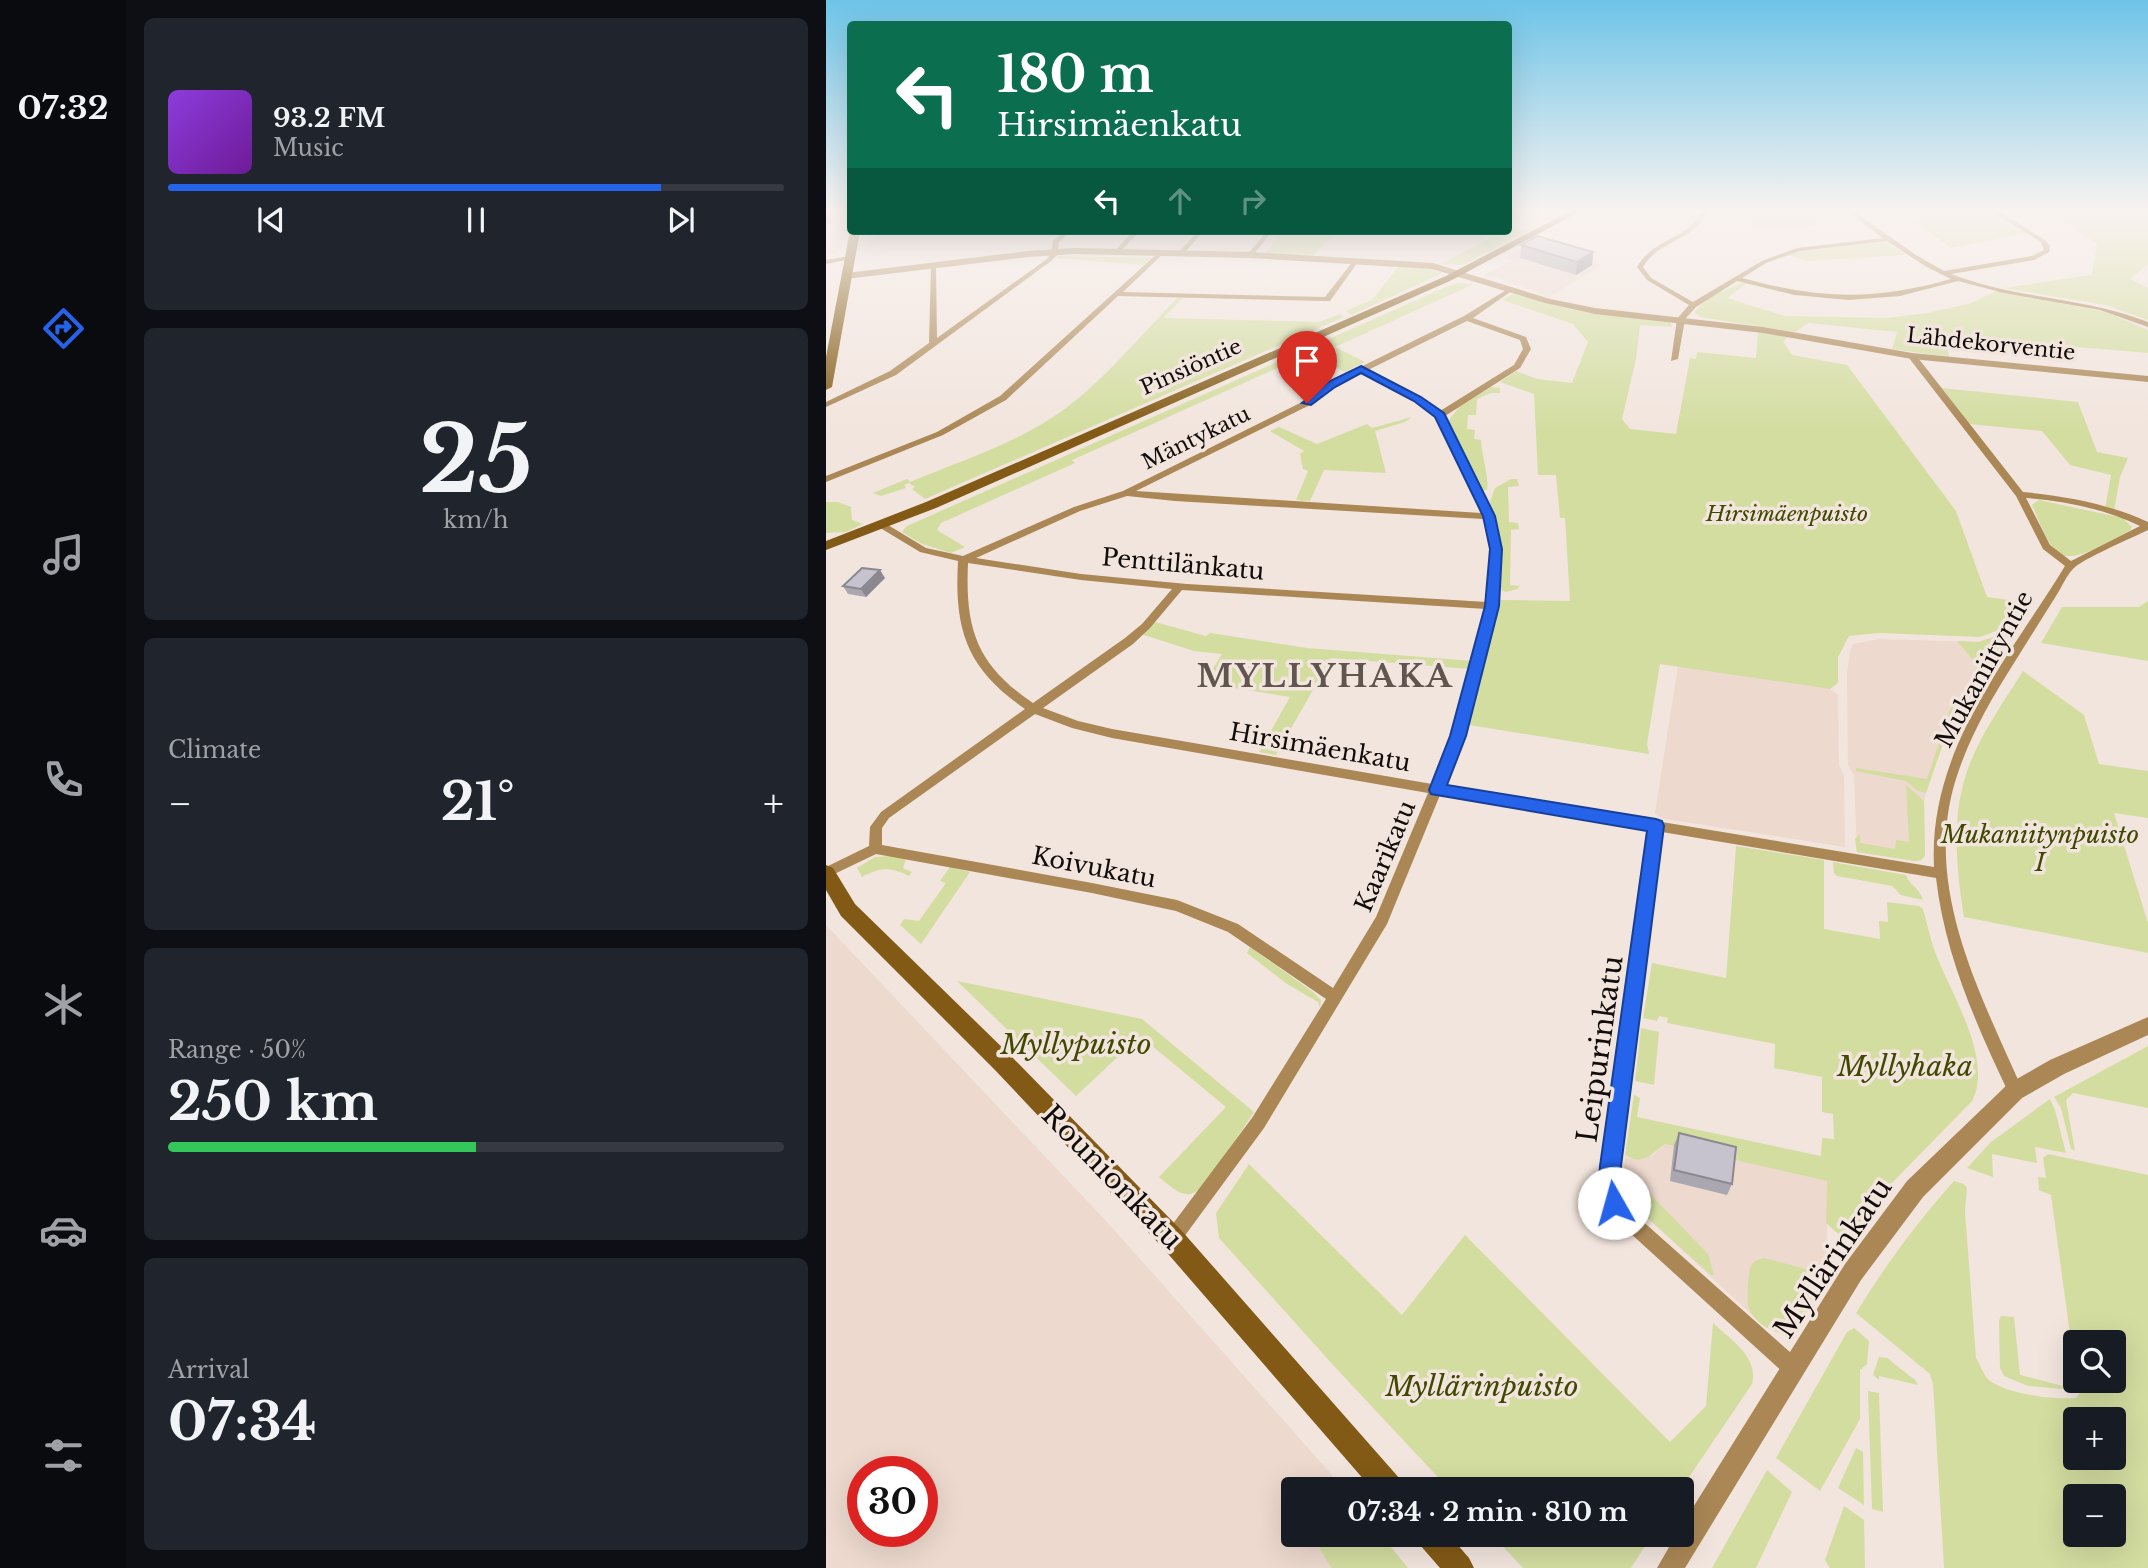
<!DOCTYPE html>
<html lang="en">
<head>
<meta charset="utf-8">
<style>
  :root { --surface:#171b24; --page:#20242c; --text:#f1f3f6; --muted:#9ea1a6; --line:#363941; --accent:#2563eb }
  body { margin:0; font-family:"Libre Baskerville",serif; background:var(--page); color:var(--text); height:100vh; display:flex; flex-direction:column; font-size:26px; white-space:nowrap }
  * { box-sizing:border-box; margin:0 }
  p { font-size:23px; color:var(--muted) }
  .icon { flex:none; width:38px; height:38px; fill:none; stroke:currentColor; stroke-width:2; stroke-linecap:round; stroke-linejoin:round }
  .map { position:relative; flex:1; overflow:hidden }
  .panel { display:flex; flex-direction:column; gap:18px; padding:18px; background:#0d0f14; width:700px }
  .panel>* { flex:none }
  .banner { position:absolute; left:21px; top:21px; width:665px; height:214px; border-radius:7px; box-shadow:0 7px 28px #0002; background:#0b6e4f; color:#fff; overflow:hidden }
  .tools { position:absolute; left:1237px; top:1330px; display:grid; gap:14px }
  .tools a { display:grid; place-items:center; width:63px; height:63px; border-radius:7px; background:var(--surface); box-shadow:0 7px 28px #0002; font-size:35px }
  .speed { position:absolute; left:21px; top:1456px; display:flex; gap:14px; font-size:35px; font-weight:700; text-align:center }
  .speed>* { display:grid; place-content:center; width:91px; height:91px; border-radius:50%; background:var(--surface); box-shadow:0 7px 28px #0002; line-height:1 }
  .speed .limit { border:10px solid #d22; background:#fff; color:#111 }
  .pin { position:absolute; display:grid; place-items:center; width:60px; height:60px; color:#fff; margin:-72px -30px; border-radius:50% 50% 50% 0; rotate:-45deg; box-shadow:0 0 7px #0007 }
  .pin .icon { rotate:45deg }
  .me { position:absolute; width:77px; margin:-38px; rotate:353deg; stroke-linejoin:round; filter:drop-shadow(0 0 5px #0008) }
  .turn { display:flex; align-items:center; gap:24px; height:147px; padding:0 35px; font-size:32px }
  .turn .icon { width:91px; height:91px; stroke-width:2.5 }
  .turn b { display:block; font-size:49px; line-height:60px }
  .lanes { display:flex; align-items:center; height:66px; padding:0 35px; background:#0003; justify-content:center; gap:35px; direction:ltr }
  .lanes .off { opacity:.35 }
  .big { font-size:52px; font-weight:700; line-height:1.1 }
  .panel .tile { flex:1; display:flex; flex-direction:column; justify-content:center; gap:10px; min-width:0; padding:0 24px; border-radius:10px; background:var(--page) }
  .panel .dial { align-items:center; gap:0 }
  .dial b { font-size:91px; line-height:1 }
  .song { display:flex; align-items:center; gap:21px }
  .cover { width:84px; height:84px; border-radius:10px; background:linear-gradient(135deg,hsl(270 70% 55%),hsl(280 70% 35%)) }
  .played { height:7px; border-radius:4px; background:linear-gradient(90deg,var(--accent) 80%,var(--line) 80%) }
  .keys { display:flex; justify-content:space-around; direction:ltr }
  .heat { display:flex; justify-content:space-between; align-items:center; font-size:38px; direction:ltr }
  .charge { height:10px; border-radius:5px; background:linear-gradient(90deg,#34c759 50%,var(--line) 0) }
  .trip { position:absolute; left:455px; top:1477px; width:413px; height:70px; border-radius:7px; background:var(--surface); box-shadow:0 7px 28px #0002; font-weight:700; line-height:70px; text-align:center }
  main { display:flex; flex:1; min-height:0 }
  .tab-bar { display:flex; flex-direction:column; width:126px; justify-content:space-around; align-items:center; background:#090b0e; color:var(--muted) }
  .tab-bar .icon { width:49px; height:49px }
  .tab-bar .on { color:var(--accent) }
  .tab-bar b { font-size:32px; color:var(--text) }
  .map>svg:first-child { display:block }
  .built { fill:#edd9ce; fill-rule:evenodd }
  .green { fill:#d3dda0; fill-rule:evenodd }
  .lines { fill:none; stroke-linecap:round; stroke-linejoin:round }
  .minor { fill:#aa8755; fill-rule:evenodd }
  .tertiary { fill:#aa8755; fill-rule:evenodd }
  .secondary { fill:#825a15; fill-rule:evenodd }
  .wall { fill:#aaa7b1 }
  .shaded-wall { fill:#8b8890 }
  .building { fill:#c6c2ce; stroke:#8b8890; stroke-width:2 }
  .route { fill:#2563eb; stroke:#184099; stroke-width:2 }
  .labels { text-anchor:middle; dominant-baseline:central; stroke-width:7; stroke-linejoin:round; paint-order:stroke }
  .far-street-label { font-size:21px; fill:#120d0b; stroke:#f2e5de }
  .far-park-label { font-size:21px; font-style:italic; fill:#414800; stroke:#f2e5de }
  .street-label { font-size:24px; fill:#120d0b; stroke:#f2e5de }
  .park-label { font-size:24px; font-style:italic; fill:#414800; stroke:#f2e5de }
  .near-park-label { font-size:28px; font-style:italic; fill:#414800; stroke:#f2e5de }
  .near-street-label { font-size:28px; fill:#120d0b; stroke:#f2e5de }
  .district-label { font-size:32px; font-weight:bold; letter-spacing:2px; fill:#60554f; stroke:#f2e5de }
</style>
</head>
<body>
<main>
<nav class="tab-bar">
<b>07:32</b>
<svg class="icon on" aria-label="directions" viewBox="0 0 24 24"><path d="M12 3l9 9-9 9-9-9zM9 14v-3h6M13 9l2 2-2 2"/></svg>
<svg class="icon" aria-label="music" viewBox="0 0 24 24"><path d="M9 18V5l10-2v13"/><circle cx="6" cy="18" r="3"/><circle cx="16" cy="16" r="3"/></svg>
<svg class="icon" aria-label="phone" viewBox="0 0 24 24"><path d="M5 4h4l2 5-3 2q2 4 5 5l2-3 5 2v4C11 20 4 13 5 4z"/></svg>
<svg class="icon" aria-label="climate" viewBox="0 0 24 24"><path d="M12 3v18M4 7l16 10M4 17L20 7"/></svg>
<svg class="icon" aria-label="car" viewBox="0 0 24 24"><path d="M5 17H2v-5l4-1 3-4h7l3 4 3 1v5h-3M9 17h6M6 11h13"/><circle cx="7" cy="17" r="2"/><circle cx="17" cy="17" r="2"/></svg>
<svg class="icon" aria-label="filters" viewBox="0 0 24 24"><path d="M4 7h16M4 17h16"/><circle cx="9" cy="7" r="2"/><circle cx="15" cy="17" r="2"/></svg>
</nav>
<section class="panel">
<div class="tile">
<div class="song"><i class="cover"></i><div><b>93.2 FM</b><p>Music</p></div></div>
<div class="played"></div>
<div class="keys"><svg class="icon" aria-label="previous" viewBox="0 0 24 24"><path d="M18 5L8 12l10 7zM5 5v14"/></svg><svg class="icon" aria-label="pause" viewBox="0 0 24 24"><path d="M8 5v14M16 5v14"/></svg><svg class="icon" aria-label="next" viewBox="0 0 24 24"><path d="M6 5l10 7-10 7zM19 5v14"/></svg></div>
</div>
<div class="tile dial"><b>25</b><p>km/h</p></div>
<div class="tile"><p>Climate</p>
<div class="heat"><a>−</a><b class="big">21°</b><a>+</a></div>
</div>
<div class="tile"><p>Range · 50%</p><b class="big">250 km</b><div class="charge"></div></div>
<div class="tile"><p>Arrival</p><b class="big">07:34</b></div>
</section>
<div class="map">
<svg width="1322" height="1568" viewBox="0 0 1322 1568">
  <rect width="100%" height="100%" fill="#f2e5de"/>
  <g class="built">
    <path d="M0,210h24v11l-12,32 -12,2z"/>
    <path d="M706,244l70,21 -53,32 -53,-20h-11v-3l28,-13 -8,-3z"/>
    <path d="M1169,636l7,-1 3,3 -62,106 -15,41 -4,16 1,55 -4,4 -7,1 -57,-9 -3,-77 -6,-10 -1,-90 3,-24 3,-7 26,-5 99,3z"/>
    <path d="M852,666l152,23 8,6 1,70 5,11 1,71 -186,-29 -4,-5z"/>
    <path d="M0,925l282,298 225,253 -5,13h-35v46h19l19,33h-505zM37,1472h59v59h-59z"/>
    <path d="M839,1144l163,37 -2,99 -32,50 -10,3 -19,-6 -139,-129 -3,-13 2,-30 2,3 25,-2z"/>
  </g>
  <g class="green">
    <path d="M930,210l52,5 19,-5 14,1 -28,7 7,7 -44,4 -26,-3z"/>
    <path d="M1117,210h48l37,23 -77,15 -40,-29 29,-3z"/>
    <path d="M1219,210h103v54l-18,15 18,9v32l-43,-15 -101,-17 88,-13 5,-31z"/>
    <path d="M686,227l15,4 -64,34 -22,-1 63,-33h4z"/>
    <path d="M455,231h56l-24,25 -48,-2z"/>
    <path d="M1059,242l21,13 -98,6 -20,-6 14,-4z"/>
    <path d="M233,256l93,2 -9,7 -87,-7z"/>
    <path d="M572,267l32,2 13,4 -92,42 -5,-4 26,-11z"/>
    <path d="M629,283l19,1 -139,63 30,15 -20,10 -36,-18 -237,106 3,3 -134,60 -4,7 28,17 -14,6 -29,-9 -20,-12 5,-6z"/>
    <path d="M916,283l4,1 -19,14 58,18 102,2 41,-5 43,-10 26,-12 109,21 42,18v23l-203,-17 4,21 -57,-8 5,-17 -88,-9 -14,9 -95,-15 -6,-5 15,-15z"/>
    <path d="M687,294l59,16 99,13 1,4 -32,-2 -4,34 -14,60 8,10 46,5 14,-76 6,1 1,-7 59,6 2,-26 30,5 -5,4 9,14 55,10 109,146 31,86 43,6 -17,22 -33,12 -101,-4 -30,3 -11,21v26l-8,6 -170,-25 -13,80 2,10 -180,-29 31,-125 70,1 -5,-83h-5l-4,-43h-18l-4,-81 -34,-12 16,-11 21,8 35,4 16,-41 -15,-18 -71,-24z"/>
    <path d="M351,298h6l-20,20 156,4 21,-8 4,3 -419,182 -13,-10 3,-2 -6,-4 -5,2 2,3 -25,8 -8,-3 34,-14 3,3c52,-22 111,-40 156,-74 39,-29 77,-75 111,-110z"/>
    <path d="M665,387l9,1v5h-9l-14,6 -1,16h-8l-1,14 8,1 -1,9 7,1c0,13 9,41 6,50l-5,1 -27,-51 -6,-20 11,-14z"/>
    <path d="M1116,388l136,14 19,50 31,6 -8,19 -6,34 -9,-2 6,-34 -41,-10 -28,-34 -73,-7z"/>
    <path d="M586,417l-7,5 -30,9 11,42 -62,-3 -14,31 -14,-1 12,-29 -5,-2 -3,-15 4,-3 -34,-20 9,-4 38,17 50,-20 5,4z"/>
    <path d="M685,479h6l2,7 -11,1 1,35 9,1 1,6 -8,1 -1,55 10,1 -3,3 -11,3 -7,-3v-59l-9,-28 5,-14z"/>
    <path d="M1213,500l84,18 9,9 -2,4c-17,8 -56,34 -71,22 -12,-9 -19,-30 -25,-43l-2,-5z"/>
    <path d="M0,502h12l13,5 1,13 11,4 -17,8 -20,1z"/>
    <path d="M1322,601v60l-107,-18 21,-36h77z"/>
    <path d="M329,622l51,14 4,-3 97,15 166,13 -3,8 -139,-11 -55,97 -17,-3 31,-55 -86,-14 18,-29 -28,-3 -53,-17z"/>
    <path d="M1176,635l3,3 -21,38 -11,-6 6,-3 -22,-26 21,1z"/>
    <path d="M1197,671l61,44 15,49 49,7v47l-34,-5 34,110v30l-184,-36c-8,-51 -14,-107 7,-156 13,-32 34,-61 52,-90z"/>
    <path d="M1134,701l6,4 -23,39 -17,49 -8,-2 -12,-10 -50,-10v-3l71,11 24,-72h5z"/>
    <path d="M1080,785l18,16 1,55 -4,4 -6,1 -58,-9 -2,-13 5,-5v9l35,6 1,-9 13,2z"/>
    <path d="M910,846l88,14v69l56,10 -1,-18 9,1 -1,-20 32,4 4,3c4,14 7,29 12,43 15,40 59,107 37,149l-81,83 -39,52 -9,2 -17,-15 1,-42 -162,-37c-14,10 -22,22 -40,11l9,-60 6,3 -3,19 184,39 1,-18 12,1 -1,-25 -11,-2v-35l-48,-9 1,-24 -108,-21 1,-5 -9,-2 -2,5 -14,-3 9,-55 74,15z"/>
    <path d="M66,856l14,3 -3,9 9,4 -3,4c-19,-9 -28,-9 -47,1l-5,-9 18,-11z"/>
    <path d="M1007,862l73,13c4,11 13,12 17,25l-22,-5 -9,-9 -55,-10 -3,-3z"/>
    <path d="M124,867l20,5 -49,72 -21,-19 4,-6 15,2 27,-38 -6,-2z"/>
    <path d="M424,947l63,45 8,8 -1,8 -2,-6 -31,-18 -40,-31z"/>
    <path d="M131,981l185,38 112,93 -48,72c-19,19 -29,8 -47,-7l67,-70 -86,-71 -64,60z"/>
    <path d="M815,1028l18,4 -5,53 -19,-4z"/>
    <path d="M1322,1046v62l-75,-15 -7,7 9,51 -4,-2 -10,-41 -7,-11z"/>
    <path d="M1224,1099l5,11 11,43 -31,-6 2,16 -45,-9 1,23 -26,-9 24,-26z"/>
    <path d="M1222,1154l100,21v393h-204l-11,-184 -3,-10 -74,-61c29,-47 61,-91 98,-132l10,3 3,4 -2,23 11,147c4,6 7,15 11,20 15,16 68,22 89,20l4,-5 -3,-12h37v-39h-38l-1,29 -24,-176 -12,-5 -1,-13 8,1 -3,-20zM1250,1419h38v39h-38zM1288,1496v39h-38v-39z"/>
    <path d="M423,1164l153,151 63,-80 205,207 36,-36 7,-83c18,17 46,34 39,61l-71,105h-232l-116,-124 -114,-127 -3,-25z"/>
    <path d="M799,1184l17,4 10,8 56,58 6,21h-3l-77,-69c-5,-6 -14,-15 -9,-22z"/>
    <path d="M938,1258l61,16 1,6c-8,12 -23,43 -33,50 -14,10 -39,-8 -44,-21 -3,-5 -1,-37 2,-43 2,-5 8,-7 13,-8z"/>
    <path d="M1175,1316l13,1 6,58 43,11 -1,3 -34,-3 -24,-10 -4,-8 -1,-47z"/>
    <path d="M1028,1328l15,13 -2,23 -7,6v49l-40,72 -44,-33 71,-126z"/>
    <path d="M1053,1357l8,1 28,22 3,5 -39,-9v4l-6,-5z"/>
    <path d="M1042,1391l11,2 4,119 -11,-3z"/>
    <path d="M1030,1448l7,4 1,53 -26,-17z"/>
    <path d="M941,1470l25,22 -36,76h-44z"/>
    <path d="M1018,1506l20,14 1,48h-35l-5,-8z"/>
    <path d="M486,1535h69l27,33h-77z"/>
    <path d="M666,1535h160l-21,33h-108z"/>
  </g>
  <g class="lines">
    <g class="minor">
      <path d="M876,210h6c-13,32 -49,29 -65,57l8,11 42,24 69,-41 35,-13 86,-10 -38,-28h7l64,45 28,16 88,-15 12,-6 -3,-8 -51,-32h7l48,30 5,6 -1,6 -15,8 -83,14c63,25 133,23 197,48v5l-48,-17 -96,-17 -46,-12 -58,15 -52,4 -53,-5 -58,-14 -41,26 -11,12 -7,40 -7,2 6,-42 12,-14 -42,-25 -10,-13c16,-29 52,-27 65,-57zM1061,241l38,25 26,13c-77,22 -132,20 -209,-1l24,-15 34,-12z"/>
      <path d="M238,231h7l-12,11 -2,13 -6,6 -155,114 -70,32v-5l64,-31 39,-28 2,-78 5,1 1,72 110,-79 4,-5 2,-13z"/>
      <path d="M307,231h7l-21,22h-4v-2z"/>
      <path d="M372,231h6l-21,23h-4v-2z"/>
      <path d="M441,231h6l-21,25h-4v-2z"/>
      <path d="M333,252l5,1 -41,39 202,5 28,-36 5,1 -28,39h-3l-209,-5 -112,104 -63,35 -117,47v-6l111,-44 63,-36z"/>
      <path d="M23,256l2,1v2l-25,5v-4z"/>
      <path d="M682,289l5,1 -40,28 53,19 5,12 -11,19 -75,48 46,98 3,2 -1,2 6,13 2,42 -4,33 -33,130 -20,50 490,81c-6,-117 73,-206 131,-301l-22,-17 -27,-53 -107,-138v-4h6l108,138c43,4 86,12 125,30v8c-14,7 -68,30 -75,39 -7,7 -11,18 -17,27 -14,22 -28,45 -42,67 -24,38 -46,76 -59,119 -32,107 26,213 68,309l-3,5 -5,2 -5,-2c-33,-70 -65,-140 -74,-218l-274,-46 -45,355 4,11 9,12 171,152 2,7 -2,7 -7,2 -7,-2 -169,-154 -10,-13 -7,-22 48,-357 -209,-35 -53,129 -123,204 -86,117 -6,3 -6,-3 -3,-6 3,-6 86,-115 74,-119 -98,-67 -52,-21 -84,-18 -216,-39 -50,24v-11l43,-21 1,-19 11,-15 144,-103c-58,-40 -71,-78 -67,-148l-38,-9 -43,-26v-4h6l43,26 37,8 111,-49 49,-16 181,-90 24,-18 136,-67zM641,321l53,19 3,9 -9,16 -74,46 -19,-14 -53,-27zM536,373l53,28 21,15 45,97 -345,-22 174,-86 24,-18zM301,496l48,5 308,18c12,25 8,56 4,83l-300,-18 -106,-10 -105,-16 104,-47zM1200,498c39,3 79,11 114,28l-69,35 -21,-16zM142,563l113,17 91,9 -30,35 -17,14 -92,65c-56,-38 -68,-73 -65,-140zM356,590l304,19 -34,127 -20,48 -320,-55 -34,-8 -35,-13 90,-64 17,-16zM209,714l37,14 40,10 316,55 -52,124 -43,71 -95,-64 -61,-24 -85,-17 -210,-38v-17l7,-10z"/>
    </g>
    <g class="tertiary">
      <path d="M249,248l175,4 183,11 117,36 45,9 168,19 149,26 236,23v6l-236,-23 -149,-26 -168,-19 -50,-11 -113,-34 -182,-11 -175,-4 -47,3 -182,22 -4,-3 4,-3 182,-22z"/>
      <path d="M1322,1017v18l-84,39 -42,24 -99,99 -62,83 -176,288h-28l19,-33h6v-10l163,-261 62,-83 101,-97 42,-24z"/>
    </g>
    <g class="secondary">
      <path d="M746,210h11l-131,70 -516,228 -110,42v-9l100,-39 520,-226z"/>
      <path d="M24,231h10l-28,156 -6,3v-33z"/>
      <path d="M0,865l7,3 22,36 156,152 170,174 219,249 4,10h-32l-209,-241 -168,-178 -154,-154 -15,-26z"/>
      <path d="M590,1535h33l20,23 5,10h-34l-20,-23z"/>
    </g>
  </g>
  <g class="wall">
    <path d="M695,245l72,7 -1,13 -16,10 -56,-17z"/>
    <path d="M59,578l-19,19 -18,-3 -5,-8z"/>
    <path d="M853,1133l53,51 -5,11 -57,-14 4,-36z"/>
  </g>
  <g class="shaded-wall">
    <path d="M0,210h2l4,13 -6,1z"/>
    <path d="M767,252l-1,13 -16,10 1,-13z"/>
    <path d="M54,570l5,8 -19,19 -5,-8z"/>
  </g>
  <g class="building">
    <path d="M711,236l56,16 -16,10 -56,-17z"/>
    <path d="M36,568l18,2 -19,19 -18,-3z"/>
    <path d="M853,1133l57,14 -4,37 -58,-14z"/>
  </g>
  <linearGradient id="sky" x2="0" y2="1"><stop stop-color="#6dc4e8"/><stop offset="0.49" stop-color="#f9f3f0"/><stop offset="1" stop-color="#f9f3f0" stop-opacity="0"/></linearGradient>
  <rect width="1322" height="430" fill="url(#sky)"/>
  <path class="route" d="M535,366l60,31 23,16 51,103 7,33 -3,57 -33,130 -19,49 209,34 6,2 2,5 -43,340 -1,21 5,16 -3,8 -8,3 -7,-3 -9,-24 2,-21 47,-335 -216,-37 -2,-4 21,-54 35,-130 5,-57 -7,-33 -48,-99 -21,-16 -53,-28 -26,14 -24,18 -9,-2 26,-21z"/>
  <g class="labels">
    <g class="far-street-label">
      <text transform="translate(1165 344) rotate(6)">Lähdekorventie</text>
      <text transform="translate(365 367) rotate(-24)">Pinsiöntie</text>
      <text transform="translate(370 438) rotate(-26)">Mäntykatu</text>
    </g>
    <g class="far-park-label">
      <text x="961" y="514">Hirsimäenpuisto</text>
    </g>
    <g class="street-label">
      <text transform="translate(357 564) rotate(5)">Penttilänkatu</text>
      <text transform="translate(1158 669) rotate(-61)">Mukaniityntie</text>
      <text transform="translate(494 747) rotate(10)">Hirsimäenkatu</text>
      <text transform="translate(559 856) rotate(-67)">Kaarikatu</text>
      <text transform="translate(268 867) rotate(11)">Koivukatu</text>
    </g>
    <g class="park-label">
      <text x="1214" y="834">Mukaniitynpuisto<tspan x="1214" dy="28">I</tspan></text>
    </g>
    <g class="near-park-label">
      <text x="250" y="1044">Myllypuisto</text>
      <text x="1079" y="1066">Myllyhaka</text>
      <text x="656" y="1386">Myllärinpuisto</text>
    </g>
    <g class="near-street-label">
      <text transform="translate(774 1049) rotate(-82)">Leipurinkatu</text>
      <text transform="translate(286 1177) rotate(46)">Rounionkatu</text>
      <text transform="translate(1007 1258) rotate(-56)">Myllärinkatu</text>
    </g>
    <g class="district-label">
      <text x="499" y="676">MYLLYHAKA</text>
    </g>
  </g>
</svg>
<div class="tools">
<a><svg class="icon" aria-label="search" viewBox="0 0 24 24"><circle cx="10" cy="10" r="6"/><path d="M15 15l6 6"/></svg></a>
<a>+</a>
<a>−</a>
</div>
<div class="speed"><div class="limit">30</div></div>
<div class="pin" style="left:481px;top:403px;background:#d93025"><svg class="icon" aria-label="arrive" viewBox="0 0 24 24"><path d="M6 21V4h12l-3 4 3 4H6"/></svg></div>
<svg class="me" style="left:788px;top:1203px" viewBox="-20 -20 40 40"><circle r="19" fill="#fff"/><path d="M0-13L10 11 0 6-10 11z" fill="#2563eb"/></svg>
<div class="trip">07:34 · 2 min · 810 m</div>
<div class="banner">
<div class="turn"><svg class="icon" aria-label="left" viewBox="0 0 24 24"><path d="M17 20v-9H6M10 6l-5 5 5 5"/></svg><div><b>180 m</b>Hirsimäenkatu</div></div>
<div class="lanes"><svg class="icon" aria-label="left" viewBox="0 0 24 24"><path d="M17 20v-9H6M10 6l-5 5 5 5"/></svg><svg class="icon off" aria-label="ahead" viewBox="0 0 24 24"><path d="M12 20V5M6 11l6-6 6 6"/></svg><svg class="icon off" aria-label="right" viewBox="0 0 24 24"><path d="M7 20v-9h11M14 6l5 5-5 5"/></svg></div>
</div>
</div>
</main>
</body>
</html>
